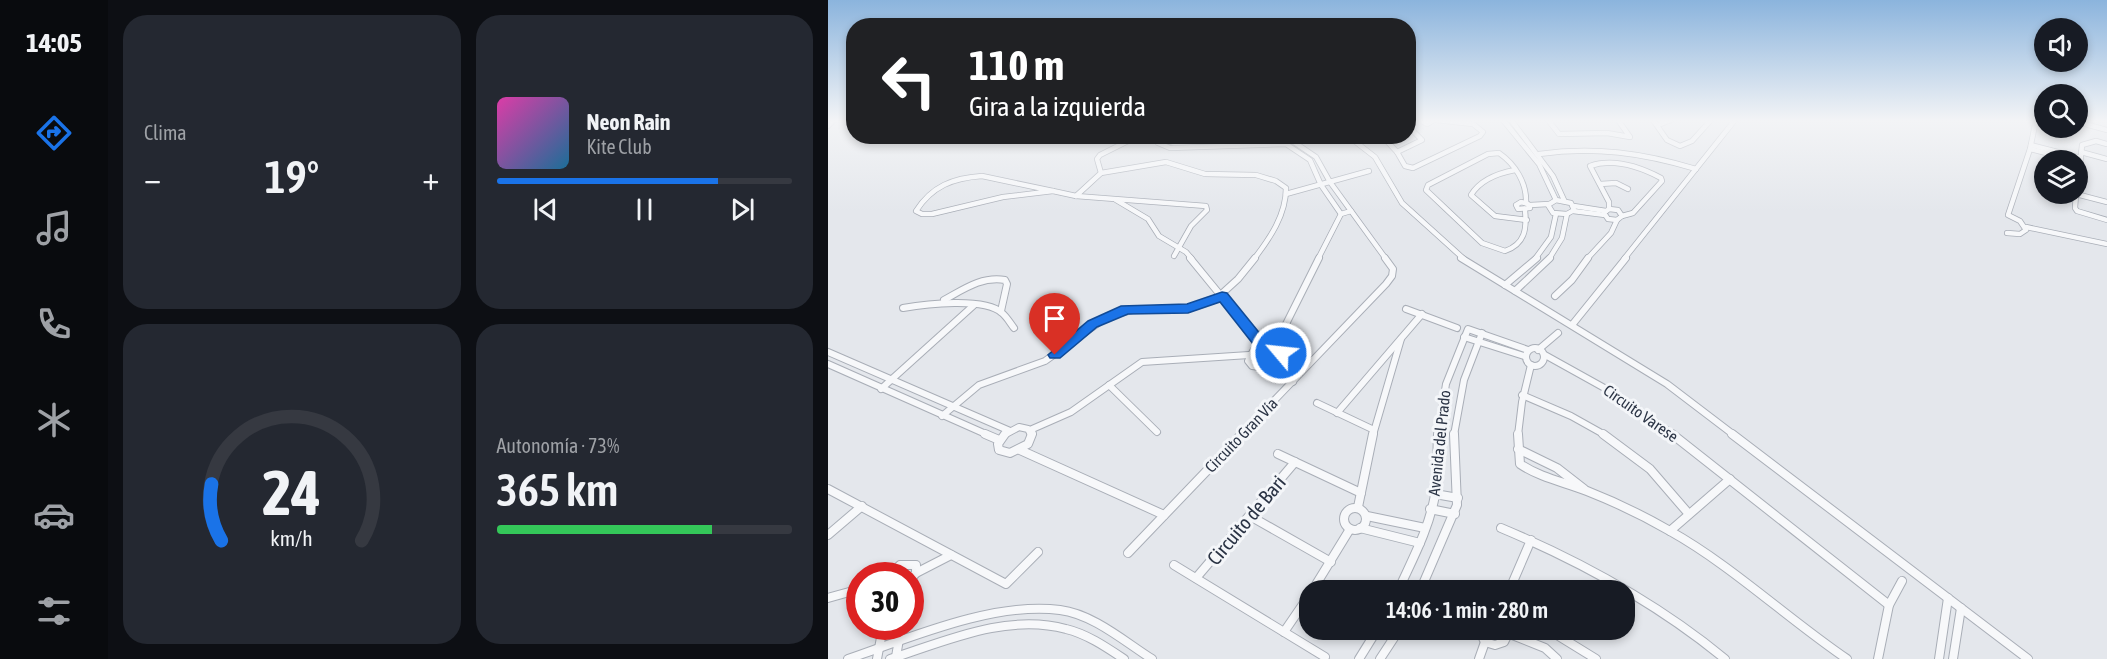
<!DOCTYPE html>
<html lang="es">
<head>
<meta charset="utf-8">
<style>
  :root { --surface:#171b24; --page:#242831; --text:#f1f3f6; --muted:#9ea1a6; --line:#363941; --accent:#1a73e8 }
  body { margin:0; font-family:"Asap Condensed",sans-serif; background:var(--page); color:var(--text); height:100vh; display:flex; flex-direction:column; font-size:22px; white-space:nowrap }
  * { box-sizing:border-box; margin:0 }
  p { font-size:20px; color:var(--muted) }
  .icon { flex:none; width:33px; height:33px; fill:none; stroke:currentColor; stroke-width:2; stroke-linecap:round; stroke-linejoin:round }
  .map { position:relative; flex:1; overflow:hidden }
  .side { display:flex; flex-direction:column; gap:15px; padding:15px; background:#0d0f14; width:720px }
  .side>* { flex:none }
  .guide { position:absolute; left:18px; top:18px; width:570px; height:126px; border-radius:24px; box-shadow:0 3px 9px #0003; background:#202124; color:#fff; overflow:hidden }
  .controls { position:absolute; left:1206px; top:18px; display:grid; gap:12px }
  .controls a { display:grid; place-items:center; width:54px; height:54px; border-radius:50%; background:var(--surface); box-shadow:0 3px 9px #0003; font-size:30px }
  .speed { position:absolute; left:18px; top:562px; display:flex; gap:12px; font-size:30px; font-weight:700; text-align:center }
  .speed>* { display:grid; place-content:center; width:78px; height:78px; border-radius:50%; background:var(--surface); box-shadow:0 3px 9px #0003; line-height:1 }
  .speed .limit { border:9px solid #d22; background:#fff; color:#111 }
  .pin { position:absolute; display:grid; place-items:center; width:51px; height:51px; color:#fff; margin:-62px -26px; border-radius:50% 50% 50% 0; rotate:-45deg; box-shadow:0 0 6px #0007 }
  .pin .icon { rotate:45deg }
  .me { position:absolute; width:66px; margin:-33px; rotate:298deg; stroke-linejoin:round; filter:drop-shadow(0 0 4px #0008) }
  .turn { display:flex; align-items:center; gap:21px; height:126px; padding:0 24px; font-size:27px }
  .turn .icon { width:78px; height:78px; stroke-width:2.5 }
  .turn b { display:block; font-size:42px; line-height:51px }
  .big { font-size:45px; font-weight:600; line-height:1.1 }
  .side .card { flex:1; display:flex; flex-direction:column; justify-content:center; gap:9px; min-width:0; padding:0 21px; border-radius:24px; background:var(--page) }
  .side .dial { align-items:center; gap:0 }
  .dial svg { height:156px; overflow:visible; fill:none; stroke:var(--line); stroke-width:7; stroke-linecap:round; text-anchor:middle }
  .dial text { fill:var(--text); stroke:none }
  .song { display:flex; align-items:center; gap:18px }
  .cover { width:72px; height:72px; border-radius:9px; background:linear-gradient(135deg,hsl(320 70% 55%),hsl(200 70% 35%)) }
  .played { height:6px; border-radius:3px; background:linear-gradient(90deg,var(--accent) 75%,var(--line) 75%) }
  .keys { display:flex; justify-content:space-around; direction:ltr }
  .heat { display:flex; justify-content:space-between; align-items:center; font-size:33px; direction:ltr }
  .charge { height:9px; border-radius:4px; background:linear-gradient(90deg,#34c759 73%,var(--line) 0) }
  .side .tiles { flex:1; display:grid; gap:15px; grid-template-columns:repeat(2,1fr) }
  .trip { position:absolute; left:471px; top:580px; width:336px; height:60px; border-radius:24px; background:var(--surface); box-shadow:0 3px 9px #0003; font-weight:600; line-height:60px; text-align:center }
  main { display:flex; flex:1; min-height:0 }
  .dock { display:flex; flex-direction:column; width:108px; justify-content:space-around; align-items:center; background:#090b0e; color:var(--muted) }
  .dock .icon { width:42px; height:42px }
  .dock .current { color:var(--accent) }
  .dock b { font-size:27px; color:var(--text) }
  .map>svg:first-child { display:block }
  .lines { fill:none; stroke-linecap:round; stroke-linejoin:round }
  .street-far2-casing { stroke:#a9aeb7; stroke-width:6 }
  .street-far1-casing { stroke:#a9aeb7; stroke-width:8 }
  .street-casing { stroke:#a9aeb7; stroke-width:10 }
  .street-far2 { stroke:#f7f8fa; stroke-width:4.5 }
  .street-far1 { stroke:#f7f8fa; stroke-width:6 }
  .street { stroke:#f7f8fa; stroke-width:8 }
  .route { fill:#1a73e8; stroke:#114b97; stroke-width:1.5 }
  .labels { text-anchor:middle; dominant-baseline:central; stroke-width:6; stroke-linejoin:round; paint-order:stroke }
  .street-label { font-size:16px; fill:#2b3445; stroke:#f4f6f9 }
  .near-street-label { font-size:20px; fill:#2b3445; stroke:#f4f6f9 }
</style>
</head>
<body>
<main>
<nav class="dock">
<b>14:05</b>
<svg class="icon current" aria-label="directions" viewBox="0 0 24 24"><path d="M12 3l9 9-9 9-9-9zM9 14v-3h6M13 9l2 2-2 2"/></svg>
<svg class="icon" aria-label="music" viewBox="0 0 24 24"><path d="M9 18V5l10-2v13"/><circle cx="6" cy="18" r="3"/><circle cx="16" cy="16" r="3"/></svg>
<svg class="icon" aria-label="phone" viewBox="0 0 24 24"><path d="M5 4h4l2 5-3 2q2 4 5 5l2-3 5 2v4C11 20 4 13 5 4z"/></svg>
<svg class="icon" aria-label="climate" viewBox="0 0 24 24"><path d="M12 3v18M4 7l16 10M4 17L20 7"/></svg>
<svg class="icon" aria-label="car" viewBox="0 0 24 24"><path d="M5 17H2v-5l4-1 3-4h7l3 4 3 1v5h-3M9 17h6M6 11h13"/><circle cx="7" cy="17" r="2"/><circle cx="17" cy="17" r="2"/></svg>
<svg class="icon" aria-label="filters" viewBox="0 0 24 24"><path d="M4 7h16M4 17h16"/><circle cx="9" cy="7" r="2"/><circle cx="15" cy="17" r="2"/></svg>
</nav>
<section class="side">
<div class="tiles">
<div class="card"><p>Clima</p>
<div class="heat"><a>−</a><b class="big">19°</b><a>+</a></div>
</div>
<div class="card">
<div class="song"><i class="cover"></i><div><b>Neon Rain</b><p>Kite Club</p></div></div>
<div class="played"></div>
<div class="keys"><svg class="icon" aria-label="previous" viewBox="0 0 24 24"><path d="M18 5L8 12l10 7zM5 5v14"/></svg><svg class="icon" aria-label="pause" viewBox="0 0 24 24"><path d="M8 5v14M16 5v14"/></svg><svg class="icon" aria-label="next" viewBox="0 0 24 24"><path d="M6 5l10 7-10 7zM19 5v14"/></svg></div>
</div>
<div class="card dial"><svg viewBox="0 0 100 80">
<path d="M14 69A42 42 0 1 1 86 69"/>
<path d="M14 69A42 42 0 0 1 9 40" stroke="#1a73e8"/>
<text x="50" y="56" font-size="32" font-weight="700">24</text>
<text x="50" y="72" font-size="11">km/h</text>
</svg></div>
<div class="card"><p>Autonomía · 73%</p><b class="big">365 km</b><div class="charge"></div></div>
</div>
</section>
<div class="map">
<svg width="1279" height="659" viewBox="0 0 1279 659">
  <rect width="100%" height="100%" fill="#e4e7ec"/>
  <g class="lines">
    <g class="street-far2-casing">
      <g id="street-far2">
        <path d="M592,120l7,4 7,-4"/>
        <path d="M675,120l36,44 17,36"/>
        <path d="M683,120l42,56 11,24"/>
        <path d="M720,120l11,14 48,-1 23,4 -12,-17"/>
        <path d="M825,120l14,20 13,6 12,-5 19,-21"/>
        <path d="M1250,122l29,8"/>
        <path d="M830,125l13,-5"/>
        <path d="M0,126l6,-6"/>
        <path d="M327,136l3,7 12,5 116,-4 24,16 11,25 20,29"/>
        <path d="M338,136l2,5 6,2 114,-5 28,19 14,25 56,77"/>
        <path d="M520,136l27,21 27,46 62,56"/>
        <path d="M554,136l15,16 8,14 8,2 67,-32 3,-4 -10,-8 -37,-4"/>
        <path d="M1203,145l50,13"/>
        <path d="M1202,149l43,11"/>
        <path d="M569,152l25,-12 -14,-14"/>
        <path d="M1253,152l26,7"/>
        <path d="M711,154c55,-8 104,-1 157,15"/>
        <path d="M687,170c-16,3 -35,10 -44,25l24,21 32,4"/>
        <path d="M273,173l65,-11 39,12 51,1 20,6 10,7c0,27 -16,50 -32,71"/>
        <path d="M154,176l71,15 -50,6 -71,17h-10l-6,-3c16,-25 37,-33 66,-35z"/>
        <path d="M772,184l16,-1 12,6"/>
        <path d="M1250,185l4,-40 14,-4 11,3"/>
        <path d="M225,191l23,5 130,10 1,4 -16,16 -17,30"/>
        <path d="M458,194l83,-23"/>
        <path d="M1248,194l-1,14 2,3 30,9"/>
        <path d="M1248,194l31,8"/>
        <path d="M248,196l25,-23 -4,-14 3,-4 38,-19"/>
        <path d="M288,200l32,19 11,17 27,16 6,7"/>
        <path d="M728,200l15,3 3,7 -7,4 -14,-1 -5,-8z"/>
        <path d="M693,202l7,2 2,4 -12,1 -2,-4z"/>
        <path d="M702,205l19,-1"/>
        <path d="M746,206l32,5"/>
        <path d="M781,209v-7l-19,-36c23,-8 50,1 71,12l1,3 -29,32 -11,3"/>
        <path d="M781,209l9,1 4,6 -5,4 -9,-1 -4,-6z"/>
        <path d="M697,210c2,19 0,34 -20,41l-23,-8 -56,-53 2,-5 60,-31 11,-1c16,11 28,30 27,50"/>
        <path d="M745,211l32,4"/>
        <path d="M1198,227l81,17"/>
        <path d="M1179,233l13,1 6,-4 -6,-9 -12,-6 22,-66 6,-29"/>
        <path d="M490,259l23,-45 10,-3"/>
        <path d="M707,259l16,-22 5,-23"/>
        <path d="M721,259l13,-21 5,-24"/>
        <path d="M759,259l24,-26 6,-13"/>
        <path d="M796,259l111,-139"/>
      </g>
    </g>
    <g class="street-far1-casing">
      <g id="street-far1">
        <path d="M362,258l72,88"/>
        <path d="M633,258l206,126 67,51"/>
        <path d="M677,285l32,-27"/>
        <path d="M687,291l35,-33"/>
        <path d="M727,296l17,-16 16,-22"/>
        <path d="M116,300c20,-11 38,-24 61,-20l2,4 -6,27"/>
        <path d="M75,308c22,-4 82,-11 99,5 5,4 8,10 12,15"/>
        <path d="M578,309l51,19"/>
        <path d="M744,325l54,-67"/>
        <path d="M636,337l60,19"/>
        <path d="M443,345l7,3 3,5 -2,9 -11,6 -16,-2 -4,-5 5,-10z"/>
        <path d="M447,346l44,-88"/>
        <circle cx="707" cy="357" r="9"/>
        <path d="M710,350l20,-17"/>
        <path d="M0,352l182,79"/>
        <path d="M717,355l72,40 57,40"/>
        <path d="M0,364l160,71"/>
        <path d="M448,365l17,17"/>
        <path d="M281,385l48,47"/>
        <path d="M53,389l93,-84"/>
        <path d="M694,395l49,21 34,19"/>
        <path d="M489,403l57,27"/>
        <path d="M509,413l85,-99"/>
        <path d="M114,416l37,-31 66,-24 63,-45 24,-6 56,-1 28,-10 22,-20 17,-21"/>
        <path d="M202,430l41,-18 71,-50 107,-7"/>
        <path d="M176,435l15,-8 9,2 3,6"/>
        <path d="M413,435l145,-151 6,-8 1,-7 -8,-11"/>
        <path d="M545,435l28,-96"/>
        <path d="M610,435l8,-51 22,-55 60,21"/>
        <path d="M626,435l10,-55 18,-47"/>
        <path d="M690,435l4,-33 9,-37"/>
      </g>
    </g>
    <g class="street-casing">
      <g id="street">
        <path d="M157,434l14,6"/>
        <path d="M177,434l-7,10 1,6 11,3 18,-9 4,-10"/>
        <path d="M690,434l2,30c21,14 44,18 67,27 28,11 57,25 83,40 61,34 118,88 177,128"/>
        <path d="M775,434l47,35 38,44"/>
        <path d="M844,434l217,171"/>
        <path d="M904,434l296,225"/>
        <path d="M690,449l39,19 27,21"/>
        <path d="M192,450l144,65"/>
        <path d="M450,454l83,39"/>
        <path d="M0,489l178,95 32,-32"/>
        <path d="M607,494l23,4"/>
        <path d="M530,507l15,-73"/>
        <circle cx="527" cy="519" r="11"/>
        <path d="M602,509l25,5"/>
        <path d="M422,516l81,46"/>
        <path d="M539,516l58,12"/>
        <path d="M532,528l60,15"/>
        <path d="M673,528c81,34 156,75 224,131"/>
        <path d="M842,531l60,-52"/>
        <path d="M0,535l34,-29"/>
        <path d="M300,553l114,-119"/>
        <path d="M346,565l151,92"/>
        <path d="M88,573l35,-18"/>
        <path d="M61,576l11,-11h16v8l-6,7"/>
        <path d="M368,578l99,-116"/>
        <path d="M484,591l38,-62"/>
        <path d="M570,591c14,-31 31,-62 37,-96 3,-20 2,-41 3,-61"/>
        <path d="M592,591l37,-86 -3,-71"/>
        <path d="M681,591l22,-51"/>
        <path d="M0,598l32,-9"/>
        <path d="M651,630l6,12 10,3 9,-3 6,-12"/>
        <path d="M721,630l47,29"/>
        <path d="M456,632l26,-38"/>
        <path d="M682,634l35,14 12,11"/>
        <path d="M68,657l5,-30"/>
        <path d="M20,659c61,-21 147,-58 212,-49 33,4 65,32 92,49"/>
        <path d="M49,659l6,-32"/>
        <path d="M62,659c56,-18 117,-46 176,-30 21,5 40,18 58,30"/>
        <path d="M531,659l18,-29"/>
        <path d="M552,659l19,-29"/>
        <path d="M651,659l6,-17"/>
        <path d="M1050,659l11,-54 13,-24"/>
        <path d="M1111,659l9,-61"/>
        <path d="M1125,659l8,-51"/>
      </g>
    </g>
    <use href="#street-far2" class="street-far2"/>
    <use href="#street-far1" class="street-far1"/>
    <use href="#street" class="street"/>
  </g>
  <linearGradient id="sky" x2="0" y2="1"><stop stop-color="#8bb4dd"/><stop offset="0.57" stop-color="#f3f4f6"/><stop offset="1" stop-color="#f3f4f6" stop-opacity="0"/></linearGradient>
  <rect width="1279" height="212" fill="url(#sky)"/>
  <path class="route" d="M394,292l5,1 39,48c10,0 17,2 22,12l-2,3 -5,2 -10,-7 -14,-2 -37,-47 -32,11 -60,1 -31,13 -37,31h-10l-2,-3 40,-34 33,-15 66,-2z"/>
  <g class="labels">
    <g class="street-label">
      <text transform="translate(813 413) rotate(35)">Circuito Varese</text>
      <text transform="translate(413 435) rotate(-46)">Circuito Gran Vía</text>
      <text transform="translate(611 443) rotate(-84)">Avenida del Prado</text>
    </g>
    <g class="near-street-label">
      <text transform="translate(418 520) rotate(-50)">Circuito de Bari</text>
    </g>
  </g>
</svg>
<div class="controls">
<a><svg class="icon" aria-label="sound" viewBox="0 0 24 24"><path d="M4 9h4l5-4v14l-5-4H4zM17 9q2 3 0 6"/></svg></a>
<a><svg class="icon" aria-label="search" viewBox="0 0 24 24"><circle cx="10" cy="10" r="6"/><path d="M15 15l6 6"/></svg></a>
<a><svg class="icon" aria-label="layers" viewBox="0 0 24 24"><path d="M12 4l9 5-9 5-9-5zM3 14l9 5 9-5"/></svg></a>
</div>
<div class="speed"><div class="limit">30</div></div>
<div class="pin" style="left:227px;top:355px;background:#d93025"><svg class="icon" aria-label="arrive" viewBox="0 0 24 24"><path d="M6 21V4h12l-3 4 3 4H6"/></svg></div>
<svg class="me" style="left:453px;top:353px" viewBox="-20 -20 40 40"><circle r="17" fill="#1a73e8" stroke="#fff" stroke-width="3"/><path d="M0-11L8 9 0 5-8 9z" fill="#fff"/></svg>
<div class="trip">14:06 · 1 min · 280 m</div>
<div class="guide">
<div class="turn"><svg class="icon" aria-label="left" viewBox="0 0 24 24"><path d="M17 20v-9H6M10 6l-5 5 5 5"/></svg><div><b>110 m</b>Gira a la izquierda</div></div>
</div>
</div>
</main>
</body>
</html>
